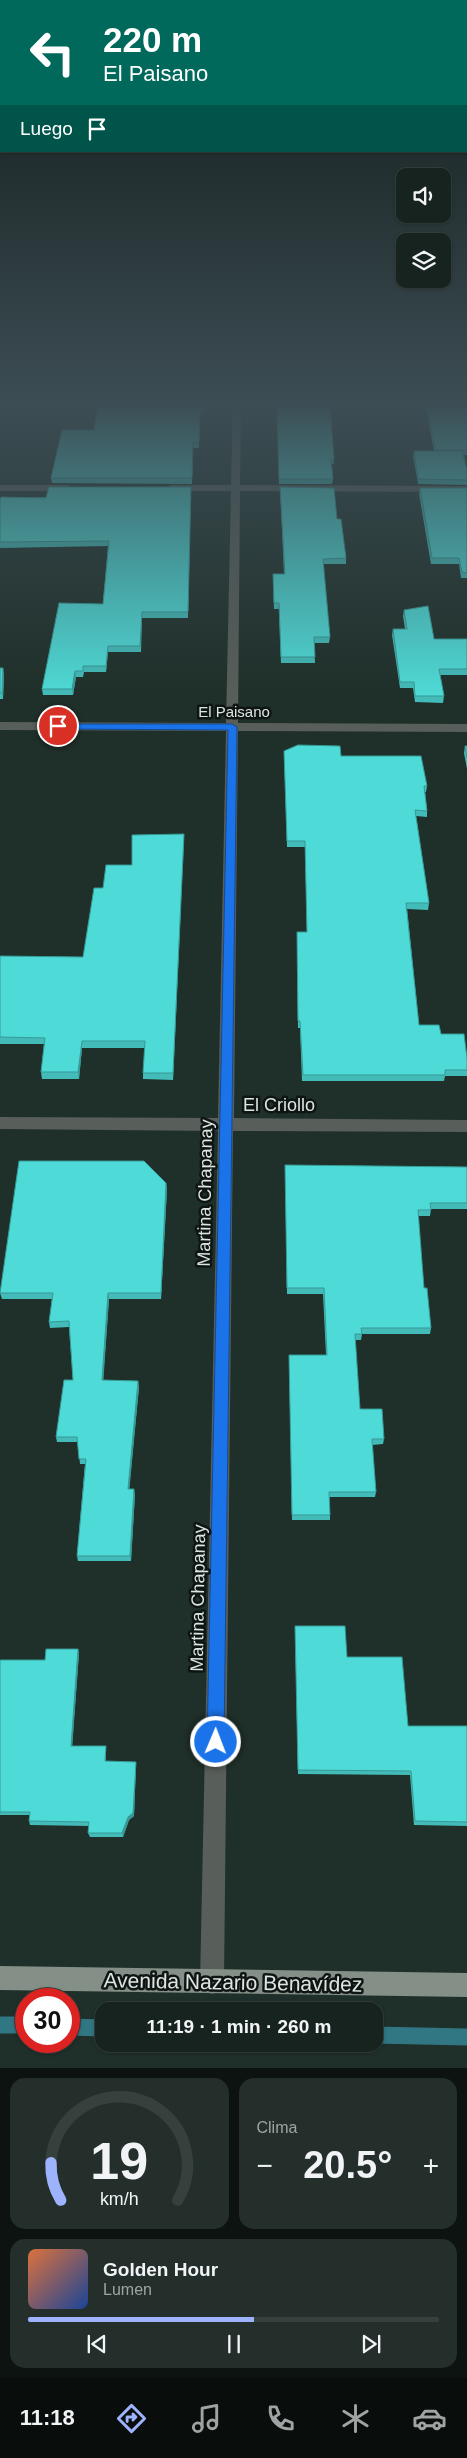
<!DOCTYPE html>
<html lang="es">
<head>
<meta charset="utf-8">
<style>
  :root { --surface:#17231f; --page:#242f2c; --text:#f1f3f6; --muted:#9ea4a4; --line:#36403d; --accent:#9eb3fd }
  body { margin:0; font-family:Arial,sans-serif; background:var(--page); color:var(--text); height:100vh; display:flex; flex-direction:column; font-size:19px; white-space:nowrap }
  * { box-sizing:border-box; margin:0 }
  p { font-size:16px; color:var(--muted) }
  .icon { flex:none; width:28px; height:28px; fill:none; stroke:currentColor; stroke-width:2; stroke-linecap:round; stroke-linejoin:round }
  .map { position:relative; height:2068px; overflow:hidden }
  .sheet { display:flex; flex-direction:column; gap:10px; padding:10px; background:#0d1311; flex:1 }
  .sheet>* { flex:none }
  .guide { position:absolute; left:0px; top:0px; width:468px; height:152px; box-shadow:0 1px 4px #0004,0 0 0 1px var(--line); background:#00695c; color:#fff; overflow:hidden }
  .controls { position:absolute; left:396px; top:168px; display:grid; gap:10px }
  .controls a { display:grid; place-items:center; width:55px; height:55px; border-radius:10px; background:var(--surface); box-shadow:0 1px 4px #0004,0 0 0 1px var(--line); font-size:25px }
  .speed { position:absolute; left:15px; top:1988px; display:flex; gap:10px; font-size:25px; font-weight:700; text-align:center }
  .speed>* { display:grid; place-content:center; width:65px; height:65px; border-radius:50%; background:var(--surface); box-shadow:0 1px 4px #0004,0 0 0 1px var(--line); line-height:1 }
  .speed .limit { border:8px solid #d22; background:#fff; color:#111 }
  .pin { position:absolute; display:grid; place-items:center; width:42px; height:42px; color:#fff; margin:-21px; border:2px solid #fff; border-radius:50%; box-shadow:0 1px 5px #0007 }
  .me { position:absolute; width:55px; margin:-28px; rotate:1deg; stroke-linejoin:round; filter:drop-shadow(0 0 4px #0008) }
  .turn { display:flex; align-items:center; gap:18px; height:105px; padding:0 20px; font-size:22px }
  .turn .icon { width:65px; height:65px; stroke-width:2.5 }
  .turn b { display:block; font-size:35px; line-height:42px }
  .then { display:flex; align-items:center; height:48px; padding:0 20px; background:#0003; gap:10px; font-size:19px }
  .big { font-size:38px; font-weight:600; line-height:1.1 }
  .sheet .widget { flex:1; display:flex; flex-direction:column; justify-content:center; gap:8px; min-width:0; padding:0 18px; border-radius:15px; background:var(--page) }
  .sheet .dial { align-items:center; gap:0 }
  .dial svg { height:130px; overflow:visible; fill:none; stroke:var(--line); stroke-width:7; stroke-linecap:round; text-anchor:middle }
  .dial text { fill:var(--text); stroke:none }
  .song { display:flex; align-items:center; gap:15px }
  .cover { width:60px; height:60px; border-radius:8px; background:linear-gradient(135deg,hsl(20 70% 55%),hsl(220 70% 35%)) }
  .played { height:5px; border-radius:2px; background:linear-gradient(90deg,var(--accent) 55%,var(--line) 55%) }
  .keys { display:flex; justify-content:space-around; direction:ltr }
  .heat { display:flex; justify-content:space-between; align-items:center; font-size:28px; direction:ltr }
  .sheet .tiles { flex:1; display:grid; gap:10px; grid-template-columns:1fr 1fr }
  .widget:last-child { grid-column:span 2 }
  .trip { position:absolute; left:95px; top:2002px; width:288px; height:50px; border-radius:15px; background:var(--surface); box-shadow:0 1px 4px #0004,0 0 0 1px var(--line); font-weight:600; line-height:50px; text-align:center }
  .dock { display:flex; height:80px; justify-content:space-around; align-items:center; background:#090e0c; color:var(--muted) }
  .dock .icon { width:35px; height:35px }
  .dock .on { color:var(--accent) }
  .dock b { font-size:22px; color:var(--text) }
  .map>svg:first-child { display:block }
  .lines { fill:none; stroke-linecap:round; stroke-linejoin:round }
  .stream { stroke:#317683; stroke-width:17 }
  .street { fill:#585e59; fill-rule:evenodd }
  .primary { fill:#849087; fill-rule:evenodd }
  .wall { fill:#43bbb8 }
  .shaded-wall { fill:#379996 }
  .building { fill:#4edad6; stroke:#379996 }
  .route { fill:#1a73e8; stroke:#114b97 }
  .labels { text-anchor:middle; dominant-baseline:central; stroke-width:5; stroke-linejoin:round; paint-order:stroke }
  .far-street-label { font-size:15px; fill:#dbe5e2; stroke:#0e1513 }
  .street-label { font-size:18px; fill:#dbe5e2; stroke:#0e1513 }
  .near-street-label { font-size:21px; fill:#dbe5e2; stroke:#0e1513 }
</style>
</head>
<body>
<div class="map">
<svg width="467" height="2068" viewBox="0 0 467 2068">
  <rect width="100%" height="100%" fill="#1f2f29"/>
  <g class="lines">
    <g class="stream">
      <path d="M0,2025h26"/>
      <path d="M69,2027l35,1"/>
      <path d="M374,2035l93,2"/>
    </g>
    <g class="street">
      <path d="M233,405h8l-1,80 227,1v6l-227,-1 -2,232 229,1v8l-229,-1 -4,387 233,2v12l-234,-1 -9,851 -3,9 -9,3 -9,-3 -3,-9 18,-851 -218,-2v-12l218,1 8,-387 -226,-1v-8l226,1 5,-232h-60l-5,-3 5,-3h60z"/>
      <path d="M0,485h68l5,3 -5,3h-68z"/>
    </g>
    <path class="primary" d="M0,1966l467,7v24l-467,-7z"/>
  </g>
  <g class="wall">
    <path d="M205,405v7h-5l-1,36h-6l-1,36 -140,-1 -1,-5 43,-48z"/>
    <path d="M277,405l57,54v5h-3l2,15 -1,5h-53z"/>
    <path d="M425,405h42v50h-3l3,15v15l-49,-1 -5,-28 1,-5h20z"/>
    <path d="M191,487l-3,131h-46l-1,34h-33l-2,20h-22l-1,5h-7l-3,18h-30l-1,-6 61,-85 5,-58 -108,2v-48z"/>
    <path d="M280,487l57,32 9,39v6h-23l7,73 -1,6h-15l1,20h-34l-2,-54h-5l-1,-30 11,-5z"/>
    <path d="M420,488h47v90h-6l-2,-14h-28l-12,-70z"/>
    <path d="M404,610l30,29h33v36h-27l4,21 -1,7 -28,-1 -2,-14h-13l-8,-53 1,-6h12l-2,-13z"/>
    <path d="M0,668l4,6 -1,25h-3z"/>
    <path d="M465,746h2v23l-3,-16z"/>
    <path d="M284,751l57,5 86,30 -1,6h-1l2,19v6l-11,-1 13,87 -1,7 -21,-1 12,116 22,9 26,24v18h-22l-1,5h-142l-2,-53h-2l-1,-90 10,-6 -2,-85h-18z"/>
    <path d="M184,834l-11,246 -30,-1v-6l2,-25h-63l-3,31h-37l-1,-7 3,-28h-44v-88l83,1 20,-69 29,-23z"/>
    <path d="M285,1165l182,2v42h-36l-1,7h-12l6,72 7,40 -1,6h-68l-1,6h-6l5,69 24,30 -1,5 -11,1 4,47 -1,5h-46l1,18v5h-38l-3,-165h37l-3,-61h-36z"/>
    <path d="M166,1183l1,6 -6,110h-52l-6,81 35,1 1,6 -10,102 6,5 -4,67h-53l-1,-5 8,-92h-5l-2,-22h-21l-1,-5 17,-57 -4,-53 -19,1 -1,-6 3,-23h-50l-2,-6z"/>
    <path d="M295,1626l52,31 61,69h59v101v-1l-53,-1 -4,-50 -112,-1z"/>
    <path d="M78,1649l1,4 -7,93h34v15l30,1v4l-2,50 -5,4 -6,17h-33l-2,-4 1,-7 -59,-1 -1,-4v-6h-29v-155h45z"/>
  </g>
  <g class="shaded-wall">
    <path d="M108,646v6l-2,20v-6z"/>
    <path d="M3,668l1,6 -1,25 -1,-6z"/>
    <path d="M75,671l1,6 -3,18 -1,-6z"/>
    <path d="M184,834v6l-11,240v-7z"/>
    <path d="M82,1041v7l-3,31 -1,-7z"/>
    <path d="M166,1183l1,6 -6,110v-6z"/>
    <path d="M108,1293l1,6 -6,87 -1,-6z"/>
    <path d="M138,1381l1,6 -10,107 -1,-5z"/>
    <path d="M134,1489l1,5 -4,67 -1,-5z"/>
    <path d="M78,1649l1,4 -7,97 -1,-4z"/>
    <path d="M106,1746v19l-1,-4z"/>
    <path d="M136,1762v4l-2,50 -5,4 -6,17 -1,-4 6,-16z"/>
  </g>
  <g class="building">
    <path d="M98,405h107v2h-5l-1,35h-6l-1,36h-141l11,-48h32z"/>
    <path d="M277,405h53l4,54h-3l2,20h-54z"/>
    <path d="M426,405h41v45h-31z"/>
    <path d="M414,451h48l5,19v10l-49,-1z"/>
    <path d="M49,487h142l-3,125h-46l-2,34h-32l-2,20h-23v5h-8l-3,18h-30l17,-86 44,1 6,-63 -109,1v-42l1,-3 45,1z"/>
    <path d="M280,487l54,1 3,31h4l5,39 -23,1 7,78h-16l1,20h-34l-2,-54h-5l-1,-29h12z"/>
    <path d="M420,488h47v85l-5,-1 -3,-14h-27z"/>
    <path d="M428,606l6,33h33v30h-28l5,27h-29l-1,-14h-14l-7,-53h14l-3,-19z"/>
    <path d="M0,668h3l-1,25h-2z"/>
    <path d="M298,745l42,1 1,10h80l6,30h-3l3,25 -12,-1 14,93h-23l13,122h20l2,9h23l3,24v12h-22v5h-142l-3,-54h-2l-1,-89h10l-2,-91h-18l-3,-90z"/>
    <path d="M465,746h2v12z"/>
    <path d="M184,834l-11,239h-30l2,-32h-63l-4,31h-37l4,-34 -45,-1v-81l83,1 11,-69h9l3,-23h26v-30z"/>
    <path d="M19,1161h125l22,22 -5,110h-53l-6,87 36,1 -10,108h6l-4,67h-53l9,-97h-7l-2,-22h-21l8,-57h9l-4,-59 -20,1 4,-29h-53z"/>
    <path d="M285,1165l182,2v36h-37l1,7h-13l6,78h3l4,40h-70l1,6h-7l5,75h22l2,30h-12l4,53h-47l1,23h-38l-3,-160h38l-3,-67h-37z"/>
    <path d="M295,1626h50l2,31h55l6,69h59v96l-52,-1 -4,-50 -113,-1z"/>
    <path d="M46,1649h32l-7,97h35l-1,15 31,1 -3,51 -5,4 -6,16h-34l1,-11 -60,-1 1,-9h-30v-152h45z"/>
  </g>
  <linearGradient id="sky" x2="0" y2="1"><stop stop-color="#111a17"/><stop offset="0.58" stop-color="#3c4d54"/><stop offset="1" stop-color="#3c4d54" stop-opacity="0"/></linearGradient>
  <rect width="467" height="695" fill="url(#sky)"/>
  <path class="route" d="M232,724l5,3 -13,1015 -2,6 -6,2 -6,-2 -3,-6 21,-1012 -170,-1 -5,-3 5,-2z"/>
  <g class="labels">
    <g class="far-street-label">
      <text x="234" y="711">El Paisano</text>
    </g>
    <g class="street-label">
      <text x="279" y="1105">El Criollo</text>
      <text transform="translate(205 1193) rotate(-89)">Martina Chapanay</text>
      <text transform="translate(198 1598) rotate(-89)">Martina Chapanay</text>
    </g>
    <g class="near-street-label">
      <text transform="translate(233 1982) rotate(1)">Avenida Nazario Benavídez</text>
    </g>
  </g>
</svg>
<div class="controls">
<a><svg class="icon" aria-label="sound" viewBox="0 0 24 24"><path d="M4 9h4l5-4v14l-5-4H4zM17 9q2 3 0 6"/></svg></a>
<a><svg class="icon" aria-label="layers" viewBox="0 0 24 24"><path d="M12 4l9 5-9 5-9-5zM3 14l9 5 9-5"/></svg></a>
</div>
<div class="speed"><div class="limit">30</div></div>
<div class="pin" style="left:58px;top:726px;background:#d93025"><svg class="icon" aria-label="arrive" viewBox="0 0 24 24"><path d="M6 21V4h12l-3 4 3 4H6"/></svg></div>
<svg class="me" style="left:216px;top:1742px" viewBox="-20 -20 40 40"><circle r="17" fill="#1a73e8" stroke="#fff" stroke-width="3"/><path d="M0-11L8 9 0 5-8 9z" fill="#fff"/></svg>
<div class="trip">11:19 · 1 min · 260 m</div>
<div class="guide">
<div class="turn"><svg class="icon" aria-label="left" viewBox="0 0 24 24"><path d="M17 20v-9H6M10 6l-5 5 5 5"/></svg><div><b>220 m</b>El Paisano</div></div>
<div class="then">Luego<svg class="icon" aria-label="arrive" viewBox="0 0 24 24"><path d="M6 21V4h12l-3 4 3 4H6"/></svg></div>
</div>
</div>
<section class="sheet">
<div class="tiles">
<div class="widget dial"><svg viewBox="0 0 100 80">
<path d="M14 69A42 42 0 1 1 86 69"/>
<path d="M14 69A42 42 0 0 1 8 46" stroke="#9eb3fd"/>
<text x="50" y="56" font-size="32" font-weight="700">19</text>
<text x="50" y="72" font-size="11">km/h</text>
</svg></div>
<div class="widget"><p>Clima</p>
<div class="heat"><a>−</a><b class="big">20.5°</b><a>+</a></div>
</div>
<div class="widget">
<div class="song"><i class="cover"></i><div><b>Golden Hour</b><p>Lumen</p></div></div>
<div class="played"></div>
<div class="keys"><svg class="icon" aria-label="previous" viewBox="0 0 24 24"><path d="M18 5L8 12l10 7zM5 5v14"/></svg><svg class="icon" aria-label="pause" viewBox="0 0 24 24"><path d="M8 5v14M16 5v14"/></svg><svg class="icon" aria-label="next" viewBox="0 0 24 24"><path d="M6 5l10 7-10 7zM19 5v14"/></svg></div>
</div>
</div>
</section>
<nav class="dock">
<b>11:18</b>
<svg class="icon on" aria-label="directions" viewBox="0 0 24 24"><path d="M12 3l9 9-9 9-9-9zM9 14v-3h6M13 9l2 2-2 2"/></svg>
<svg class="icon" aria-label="music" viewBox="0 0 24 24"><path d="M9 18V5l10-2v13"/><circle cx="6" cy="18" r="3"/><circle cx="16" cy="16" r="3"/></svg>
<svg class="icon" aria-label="phone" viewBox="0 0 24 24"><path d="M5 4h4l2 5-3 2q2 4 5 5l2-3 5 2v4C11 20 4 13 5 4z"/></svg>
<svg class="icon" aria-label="climate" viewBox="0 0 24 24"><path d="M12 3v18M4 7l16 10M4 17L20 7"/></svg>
<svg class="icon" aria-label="car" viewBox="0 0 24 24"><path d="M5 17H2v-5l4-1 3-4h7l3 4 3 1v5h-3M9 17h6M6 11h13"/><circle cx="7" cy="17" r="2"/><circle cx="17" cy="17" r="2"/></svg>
</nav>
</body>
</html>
